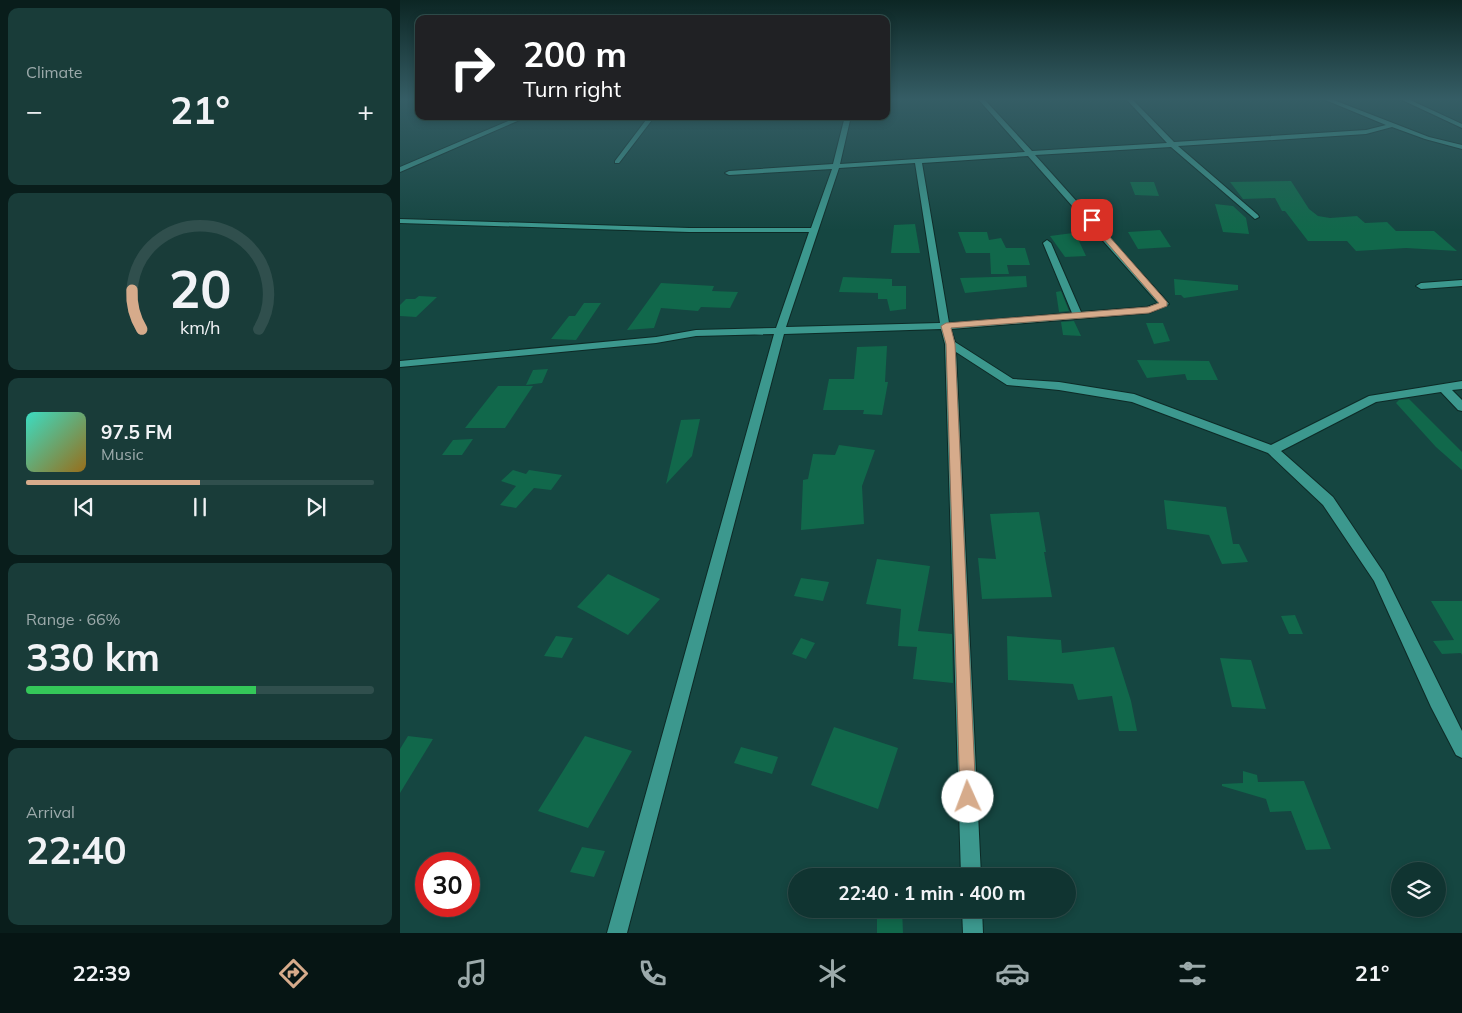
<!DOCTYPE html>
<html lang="en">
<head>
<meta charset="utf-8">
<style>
  :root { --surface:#103431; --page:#193c39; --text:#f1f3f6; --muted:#9caaab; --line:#304f4d; --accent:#d6ab8b }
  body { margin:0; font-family:Mulish,sans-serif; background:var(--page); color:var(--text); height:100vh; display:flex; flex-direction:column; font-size:19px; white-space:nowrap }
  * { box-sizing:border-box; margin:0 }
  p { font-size:16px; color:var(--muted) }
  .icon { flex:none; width:28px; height:28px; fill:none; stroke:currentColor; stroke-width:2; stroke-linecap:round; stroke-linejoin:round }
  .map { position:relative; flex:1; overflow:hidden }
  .side { display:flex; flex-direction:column; gap:8px; padding:8px; background:#091d1b; width:400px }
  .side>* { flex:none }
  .hud { position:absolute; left:15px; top:15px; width:475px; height:105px; border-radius:10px; box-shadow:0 2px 8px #0003,0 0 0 1px var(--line); background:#202124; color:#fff; overflow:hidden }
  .fabs { position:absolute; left:991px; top:862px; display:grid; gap:10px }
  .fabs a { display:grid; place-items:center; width:55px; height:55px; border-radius:50%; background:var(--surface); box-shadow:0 2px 8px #0003,0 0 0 1px var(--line); font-size:25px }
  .speed { position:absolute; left:15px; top:852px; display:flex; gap:10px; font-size:25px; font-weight:700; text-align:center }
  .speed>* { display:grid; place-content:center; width:65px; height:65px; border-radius:50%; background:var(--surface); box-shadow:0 2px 8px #0003,0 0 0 1px var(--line); line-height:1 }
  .speed .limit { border:8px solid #d22; background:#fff; color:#111 }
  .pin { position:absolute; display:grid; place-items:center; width:42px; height:42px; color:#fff; margin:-21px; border-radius:10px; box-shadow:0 2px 8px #0006 }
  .me { position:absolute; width:55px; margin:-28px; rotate:358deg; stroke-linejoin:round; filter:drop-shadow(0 0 4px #0008) }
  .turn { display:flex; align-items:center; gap:18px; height:105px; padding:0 25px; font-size:22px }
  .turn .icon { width:65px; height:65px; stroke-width:2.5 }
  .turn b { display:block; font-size:35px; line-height:42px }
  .big { font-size:38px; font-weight:700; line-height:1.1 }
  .side .card { flex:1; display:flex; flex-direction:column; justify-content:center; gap:8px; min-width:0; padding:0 18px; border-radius:10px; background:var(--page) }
  .side .dial { align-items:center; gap:0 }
  .dial svg { height:130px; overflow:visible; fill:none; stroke:var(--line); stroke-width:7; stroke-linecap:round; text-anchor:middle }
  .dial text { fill:var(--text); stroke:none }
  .song { display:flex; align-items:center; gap:15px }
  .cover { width:60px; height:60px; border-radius:8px; background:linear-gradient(135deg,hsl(170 70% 55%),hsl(40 70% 35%)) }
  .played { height:5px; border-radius:2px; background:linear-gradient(90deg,var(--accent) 50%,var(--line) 50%) }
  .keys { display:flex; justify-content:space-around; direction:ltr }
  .heat { display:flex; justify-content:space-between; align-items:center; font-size:28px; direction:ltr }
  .charge { height:8px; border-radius:4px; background:linear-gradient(90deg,#34c759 66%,var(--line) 0) }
  .trip { position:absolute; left:388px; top:868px; width:288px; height:50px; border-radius:25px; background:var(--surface); box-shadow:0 2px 8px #0003,0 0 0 1px var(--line); font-weight:700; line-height:50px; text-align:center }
  .tabs { display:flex; height:80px; justify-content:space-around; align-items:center; background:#061514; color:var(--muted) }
  .tabs .icon { width:35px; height:35px }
  .tabs .on { color:var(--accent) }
  .tabs b { font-size:22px; color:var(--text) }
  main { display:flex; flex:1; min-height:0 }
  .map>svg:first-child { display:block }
  .building { fill:#11684b }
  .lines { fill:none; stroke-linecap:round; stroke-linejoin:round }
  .minor-casing { stroke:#0d2a26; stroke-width:2 }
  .minor { fill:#3c988e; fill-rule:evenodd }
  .route { fill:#d6ab8b; stroke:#8b6f5a }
</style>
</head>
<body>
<main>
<section class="side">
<div class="card"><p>Climate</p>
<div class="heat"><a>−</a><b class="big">21°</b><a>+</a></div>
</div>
<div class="card dial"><svg viewBox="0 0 100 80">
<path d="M14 69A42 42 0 1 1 86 69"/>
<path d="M14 69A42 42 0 0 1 8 45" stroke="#d6ab8b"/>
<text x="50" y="56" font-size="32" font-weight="700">20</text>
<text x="50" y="72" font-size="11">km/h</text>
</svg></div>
<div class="card">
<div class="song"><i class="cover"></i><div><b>97.5 FM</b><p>Music</p></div></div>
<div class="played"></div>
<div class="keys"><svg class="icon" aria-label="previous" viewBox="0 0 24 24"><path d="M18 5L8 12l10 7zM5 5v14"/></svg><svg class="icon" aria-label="pause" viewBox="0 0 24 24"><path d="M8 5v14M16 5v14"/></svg><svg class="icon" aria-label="next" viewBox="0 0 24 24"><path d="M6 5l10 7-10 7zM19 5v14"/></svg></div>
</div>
<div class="card"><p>Range · 66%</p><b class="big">330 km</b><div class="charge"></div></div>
<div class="card"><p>Arrival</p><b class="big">22:40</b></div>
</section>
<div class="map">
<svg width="1062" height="933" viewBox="0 0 1062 933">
  <rect width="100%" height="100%" fill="#154641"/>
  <g class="building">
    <path d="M891,181l18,28 9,7 12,2 27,-2 8,7 22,-1 9,9h38l23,20 -51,-3 -50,3 -9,-10h-39l-23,-30h-3l-7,-13 -32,1 -13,-17z"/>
    <path d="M730,182h24l5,14 -24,-1z"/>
    <path d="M815,204l18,2 13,12 3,16 -26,-2z"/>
    <path d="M515,224l5,29h-29l3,-28z"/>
    <path d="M760,230l11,17 -33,2 -10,-17z"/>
    <path d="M558,232h29l2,8 12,-2 5,10h19l5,17h-23l2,9h-18l-1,-21h-24z"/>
    <path d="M673,233l6,8 7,15 -21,1 -15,-21z"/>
    <path d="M626,276l1,11 -62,6 -5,-15z"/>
    <path d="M443,277l49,2v7h14v23l-16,2 -3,-12h-9v-6l-39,-1z"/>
    <path d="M774,279l64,6v5l-54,8 -3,-3h-6z"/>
    <path d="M261,283l53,3 -2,5 26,1 -8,16 -29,-1 -3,4 -37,-3 -7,20 -27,2z"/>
    <path d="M661,291l8,20 -10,1 -3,-20z"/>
    <path d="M19,296l18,1 -21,20 -16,-1v-11l6,-6h9z"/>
    <path d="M184,303h17l-25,37 -25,-1 18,-23h6z"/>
    <path d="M674,321l7,15 -18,-1 -2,-13z"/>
    <path d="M746,323h17l7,18 -16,3z"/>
    <path d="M487,346l-2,36h3l-6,33 -19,-1 1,-4h-41l6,-31h25l3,-32z"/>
    <path d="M737,360l72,1 9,19h-31l-2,-6 -38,4z"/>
    <path d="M148,369l-6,14 -16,2 7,-15z"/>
    <path d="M98,386h35l-28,42h-40z"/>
    <path d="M1009,399l53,53v18l-26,-23 -40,-44 3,-3z"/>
    <path d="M300,419l-8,37 -26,28 15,-64z"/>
    <path d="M73,439l-11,16h-20l11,-15z"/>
    <path d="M439,445l36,5 -13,36 2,38 -63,6 2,-50 5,-1 5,-25 22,1z"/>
    <path d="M113,470l13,4 3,-4 33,5 -11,15 -17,-2 -18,20 -16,-3 16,-19 -15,-5z"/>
    <path d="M764,500l62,7 7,37h6l9,18 -26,2 -13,-29 -42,-6z"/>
    <path d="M639,512l7,40h-2l8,45 -70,2 -4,-41 18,1 -6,-45z"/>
    <path d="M477,559l53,7 -12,65 34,3 1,49 -40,-4 4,-32 -19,-1 3,-37 -35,-5z"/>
    <path d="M208,574l52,25 -32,36 -51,-28z"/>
    <path d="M401,578l28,4 -6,19 -29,-5z"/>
    <path d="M1031,601h31v54l-1,-2 -19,1 -9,-13 21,-1z"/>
    <path d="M895,615l8,19h-14l-8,-18z"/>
    <path d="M156,636l17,2 -11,20 -18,-2z"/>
    <path d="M607,636l54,4 1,13 52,-6 17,54 6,30h-18l-7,-35 -34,4 -5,-16 -65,-4z"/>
    <path d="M401,638l14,5 -9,16 -14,-5z"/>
    <path d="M820,658l31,2 15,49 -34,-2z"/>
    <path d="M434,727l64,21 -20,61 -67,-24z"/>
    <path d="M8,736l25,3 -33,54v-44z"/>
    <path d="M185,736l47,15 -44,77 -50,-17z"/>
    <path d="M341,747l37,10 -6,17 -38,-11z"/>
    <path d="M843,771l14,4 1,7 46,-1 27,68 -25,1 -15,-39 -21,1 -4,-13 -44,-13v-2l21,-1z"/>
    <path d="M182,847l23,4 -11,26 -24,-5z"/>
    <path d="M502,909l1,24h-26v-23z"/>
  </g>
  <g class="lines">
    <g class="minor-casing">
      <g id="minor">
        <path d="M578,99h6l48,52 135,-8 -41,-44h6l42,43 192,-12 20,-5 -63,-26h8l98,38 33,8v4l-37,-10 -33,-12 -26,7 -188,12 80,69 1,2 -4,2 -84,-72 -136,8 134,149 -20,9 -198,16 4,13 58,37 46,3 75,12 137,51 98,-49 93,-15v8l-10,1 10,10v11l-4,-1 -17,-18 -65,10 -95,49 52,46 51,76 78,158v27l-6,-3 -25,-48 -57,-126 -51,-76 -55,-52 -136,-51 -73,-12 -52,-5 -51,-33 25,524h-20l-16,-532 -4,-15 -157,5 -157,599h-20l167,-599 -78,2 -40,7 -256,24v-6l256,-24 40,-7 80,-2 33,-96h-120l-289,-9v-4l289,9h122l21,-59 -103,6 -4,-2 4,-2 104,-7 12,-48h6l-11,48 185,-12zM628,156l130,147 -11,4 -66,5 -30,-69 -4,-3 -4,3 29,70 -123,10 -27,-160zM515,163l25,160 -154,4 53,-159z"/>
        <path d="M1000,99h8l54,25v4z"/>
        <path d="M120,116h9l-129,56v-5z"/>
        <path d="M249,116h6l-36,47h-4v-2z"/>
        <path d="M1062,280v6l-41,3 -5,-3 5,-3z"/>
        <path d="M562,909h20l1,24h-20z"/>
      </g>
    </g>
    <use href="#minor" class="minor"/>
  </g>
  <linearGradient id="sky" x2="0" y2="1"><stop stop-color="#0c2624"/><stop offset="0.43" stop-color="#355d65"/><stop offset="1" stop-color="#355d65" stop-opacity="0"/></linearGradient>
  <rect width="1062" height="230" fill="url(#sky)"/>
  <path class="route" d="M689,219h5l73,83v4l-18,7 -198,15 4,16 21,453 -2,6 -6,3 -6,-3 -2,-6 -14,-453 -5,-18 5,-3 202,-16 11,-4 -70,-81z"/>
</svg>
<div class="fabs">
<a><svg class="icon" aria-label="layers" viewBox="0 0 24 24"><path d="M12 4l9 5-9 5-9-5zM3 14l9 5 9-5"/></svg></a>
</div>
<div class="speed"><div class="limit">30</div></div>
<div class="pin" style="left:692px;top:220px;background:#d93025"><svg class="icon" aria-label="arrive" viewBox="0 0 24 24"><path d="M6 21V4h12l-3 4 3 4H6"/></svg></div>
<svg class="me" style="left:568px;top:797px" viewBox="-20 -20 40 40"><circle r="19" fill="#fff"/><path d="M0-13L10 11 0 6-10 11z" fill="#d6ab8b"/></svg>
<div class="trip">22:40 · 1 min · 400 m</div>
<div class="hud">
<div class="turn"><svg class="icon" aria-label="right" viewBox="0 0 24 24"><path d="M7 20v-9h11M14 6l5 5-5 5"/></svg><div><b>200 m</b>Turn right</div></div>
</div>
</div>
</main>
<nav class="tabs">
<b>22:39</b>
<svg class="icon on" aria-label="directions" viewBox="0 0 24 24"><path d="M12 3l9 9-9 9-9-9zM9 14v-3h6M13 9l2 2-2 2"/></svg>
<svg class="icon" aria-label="music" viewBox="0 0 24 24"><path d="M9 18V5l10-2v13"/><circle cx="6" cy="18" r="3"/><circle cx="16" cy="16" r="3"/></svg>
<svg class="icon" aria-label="phone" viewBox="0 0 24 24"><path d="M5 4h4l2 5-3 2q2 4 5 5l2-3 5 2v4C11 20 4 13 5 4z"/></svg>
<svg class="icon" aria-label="climate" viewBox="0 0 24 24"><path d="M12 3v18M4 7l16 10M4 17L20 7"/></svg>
<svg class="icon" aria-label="car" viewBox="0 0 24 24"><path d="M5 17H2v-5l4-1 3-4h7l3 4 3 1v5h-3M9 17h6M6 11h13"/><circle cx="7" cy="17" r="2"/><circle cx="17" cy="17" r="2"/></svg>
<svg class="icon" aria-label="filters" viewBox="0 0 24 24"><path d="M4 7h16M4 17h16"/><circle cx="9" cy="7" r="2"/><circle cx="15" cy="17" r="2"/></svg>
<b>21°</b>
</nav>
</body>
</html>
